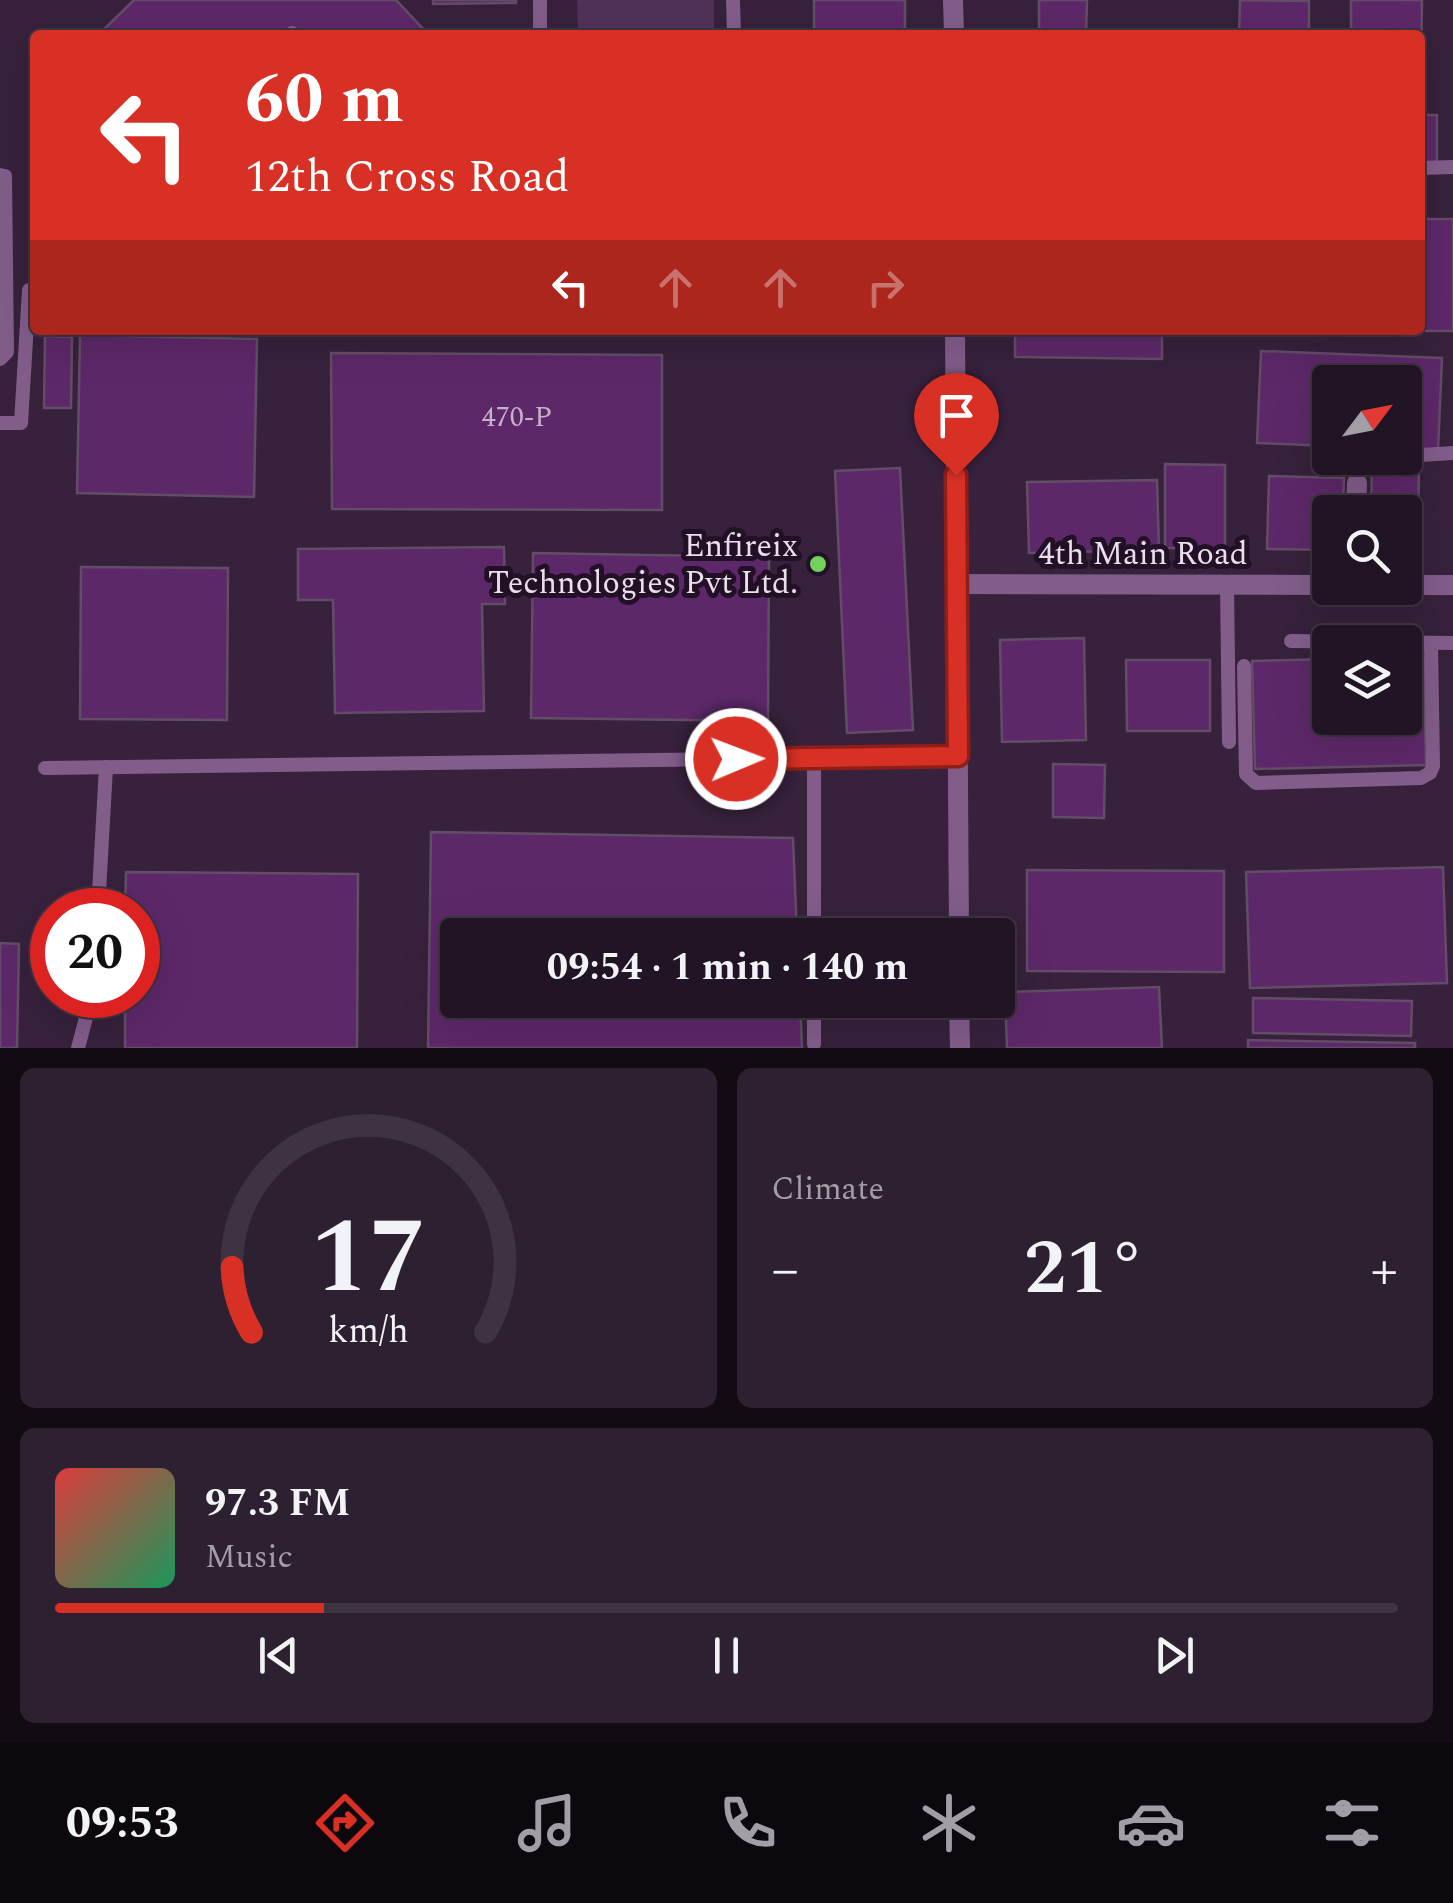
<!DOCTYPE html>
<html lang="en">
<head>
<meta charset="utf-8">
<style>
  :root { --surface:#211424; --page:#2d2131; --text:#f1f3f6; --muted:#a29ea6; --line:#3e3341; --accent:#d93025 }
  body { margin:0; font-family:Spectral,serif; background:var(--page); color:var(--text); height:100vh; display:flex; flex-direction:column; font-size:38px; white-space:nowrap }
  * { box-sizing:border-box; margin:0 }
  p { font-size:32px; color:var(--muted) }
  .icon { flex:none; width:55px; height:55px; fill:none; stroke:currentColor; stroke-width:2; stroke-linecap:round; stroke-linejoin:round }
  .map { position:relative; height:1048px; overflow:hidden }
  .drawer { display:flex; flex-direction:column; gap:20px; padding:20px; background:#120b14; flex:1 }
  .drawer>* { flex:none }
  .banner { position:absolute; left:30px; top:30px; width:1395px; height:305px; border-radius:10px; box-shadow:0 10px 40px #0002,0 0 0 2px var(--line); background:#d93025; color:#fff; overflow:hidden }
  .needle { width:65px; rotate:58deg }
  .fabs { position:absolute; left:1312px; top:365px; display:grid; gap:20px }
  .fabs a { display:grid; place-items:center; width:110px; height:110px; border-radius:10px; background:var(--surface); box-shadow:0 10px 40px #0002,0 0 0 2px var(--line); font-size:50px }
  .speed { position:absolute; left:30px; top:888px; display:flex; gap:20px; font-size:50px; font-weight:700; text-align:center }
  .speed>* { display:grid; place-content:center; width:130px; height:130px; border-radius:50%; background:var(--surface); box-shadow:0 10px 40px #0002,0 0 0 2px var(--line); line-height:1 }
  .speed .limit { border:15px solid #d22; background:#fff; color:#111 }
  .pin { position:absolute; display:grid; place-items:center; width:85px; height:85px; color:#fff; margin:-102px -42px; border-radius:50% 50% 50% 0; rotate:-45deg; box-shadow:0 0 10px #0007 }
  .pin .icon { rotate:45deg }
  .me { position:absolute; width:110px; margin:-55px; rotate:89deg; stroke-linejoin:round; filter:drop-shadow(0 0 8px #0008) }
  .turn { display:flex; align-items:center; gap:35px; height:210px; padding:0 50px; font-size:45px }
  .turn .icon { width:130px; height:130px; stroke-width:2.5 }
  .turn b { display:block; font-size:70px; line-height:85px }
  .lanes { display:flex; align-items:center; height:95px; padding:0 50px; background:#0003; justify-content:center; gap:50px; direction:ltr }
  .lanes .off { opacity:.35 }
  .big { font-size:75px; font-weight:700; line-height:1.1 }
  .drawer .widget { flex:1; display:flex; flex-direction:column; justify-content:center; gap:15px; min-width:0; padding:0 35px; border-radius:15px; background:var(--page) }
  .drawer .dial { align-items:center; gap:0 }
  .dial svg { height:260px; overflow:visible; fill:none; stroke:var(--line); stroke-width:7; stroke-linecap:round; text-anchor:middle }
  .dial text { fill:var(--text); stroke:none }
  .song { display:flex; align-items:center; gap:30px }
  .cover { width:120px; height:120px; border-radius:15px; background:linear-gradient(135deg,hsl(0 70% 55%),hsl(150 70% 35%)) }
  .played { height:10px; border-radius:5px; background:linear-gradient(90deg,var(--accent) 20%,var(--line) 20%) }
  .keys { display:flex; justify-content:space-around; direction:ltr }
  .heat { display:flex; justify-content:space-between; align-items:center; font-size:55px; direction:ltr }
  .drawer .tiles { flex:1; display:grid; gap:20px; grid-template-columns:1fr 1fr }
  .widget:last-child { grid-column:span 2 }
  .trip { position:absolute; left:440px; top:918px; width:575px; height:100px; border-radius:10px; background:var(--surface); box-shadow:0 10px 40px #0002,0 0 0 2px var(--line); font-weight:700; line-height:100px; text-align:center }
  .dock { display:flex; height:160px; justify-content:space-around; align-items:center; background:#0d080e; color:var(--muted) }
  .dock .icon { width:70px; height:70px }
  .dock .on { color:var(--accent) }
  .dock b { font-size:45px; color:var(--text) }
  .map>svg:first-child { display:block }
  .built { fill:#37213c; fill-rule:evenodd }
  .green { fill:#523159 }
  .building { fill:#5d2869; stroke:#624d66; stroke-width:2.5 }
  .lines { fill:none; stroke-linecap:round; stroke-linejoin:round }
  .service { stroke:#825d8a; stroke-width:14 }
  .minor { stroke:#825d8a; stroke-width:20 }
  .tertiary { stroke:#825d8a; stroke-width:20 }
  .route-casing { stroke:#8d1f18; stroke-width:25 }
  .route { stroke:#d93025; stroke-width:18 }
  .poi-dot { fill:#72d25d; stroke:#221126; stroke-width:4 }
  .labels { text-anchor:middle; dominant-baseline:central; stroke-width:10; stroke-linejoin:round; paint-order:stroke }
  .number-label { font-size:28px; fill:#c7b0cb }
  .poi-label { font-size:32px; fill:#eadeec; stroke:#221126; text-anchor:end }
  .street-label { font-size:32px; fill:#eadeec; stroke:#221126 }
</style>
</head>
<body>
<div class="map">
<svg width="1453" height="1048" viewBox="0 0 1453 1048">
  <rect width="100%" height="100%" fill="#2c1a30"/>
  <path class="built" d="M0,0h1453v1048h-1453zM35,35h1385v295h-1385zM1330,382h75v76h-75zM1330,512h75v76h-75zM1330,642h75v76h-75zM52,910h86v85h-86zM458,935h540v65h-540z"/>
  <path class="green" d="M577,0h137v35h-136z"/>
  <g class="building">
    <path d="M134,0h262l33,35h-331z"/>
    <path d="M433,0h83v3l-83,1z"/>
    <path d="M814,0h91v32l-91,-1z"/>
    <path d="M1039,0h48l-1,35h-47z"/>
    <path d="M1240,0l69,1v34h-70z"/>
    <path d="M1351,0h71l-1,79 -1,-44h-69z"/>
    <rect x="1420" y="115" width="17" height="48"/>
    <path d="M1420,219h33v112l-227,-1h194z"/>
    <path d="M1015,330h147v29l-147,-2z"/>
    <path d="M80,335l177,4 -3,158 -177,-4z"/>
    <path d="M45,336l27,1 -1,71h-27z"/>
    <path d="M1261,351l181,7 -4,92 -33,-1v-67h-75v64l-73,-3z"/>
    <path d="M331,353l331,2v155l-330,-1z"/>
    <path d="M1372,463l47,1 -1,72 -13,-1v-23h-34z"/>
    <path d="M1165,464l60,1v84l-60,-1z"/>
    <path d="M900,468l13,262 -66,3 -12,-262z"/>
    <path d="M1269,476l75,2 -1,34h-13v38l-63,-1z"/>
    <path d="M1157,480l2,70 -130,3 -2,-71z"/>
    <path d="M504,547l1,57h-23l2,107 -149,2 -2,-113h-35v-51z"/>
    <path d="M533,553l236,4 -1,164 -237,-3z"/>
    <path d="M81,567l147,1 -1,152 -147,-1z"/>
    <path d="M1084,638l2,102 -84,2 -2,-102z"/>
    <path d="M1424,657l2,108 -171,4 -3,-108 78,-2v59h75v-60z"/>
    <path d="M1126,660h84v71h-83z"/>
    <path d="M1053,764l52,1 -1,53 -51,-1z"/>
    <path d="M431,832l362,6 4,97h-339v65h342l2,48h-374z"/>
    <path d="M1443,867l4,116 -197,5 -4,-116z"/>
    <path d="M1027,870l197,1v101l-197,-1z"/>
    <path d="M126,872l232,2 -1,174h-232v-53h13v-85h-13z"/>
    <path d="M0,943l19,1 -2,104h-17z"/>
    <path d="M1159,987l3,61h-155l-2,-56z"/>
    <path d="M1253,998l159,3 -1,35 -158,-3z"/>
    <path d="M1248,1040l167,3v5h-167z"/>
  </g>
  <g class="lines">
    <g class="service">
      <path d="M540,0v35"/>
      <path d="M733,0l1,35"/>
      <path d="M292,33l2,2"/>
      <path d="M1420,168l33,-1"/>
      <path d="M0,175l5,1 2,176 -7,7"/>
      <path d="M0,423h21l8,-133h6"/>
      <path d="M1405,456l48,-3"/>
      <path d="M1318,461l59,-3"/>
      <path d="M1227,584l2,158"/>
      <path d="M1291,641l162,2"/>
      <path d="M1244,666l2,108 10,9 165,-5 9,-5 3,-7 -2,-123"/>
      <path d="M814,758v177"/>
      <path d="M45,768l913,-12"/>
      <path d="M98,910l8,-143"/>
      <path d="M814,1000v44"/>
      <path d="M78,1048l14,-53"/>
    </g>
    <path class="minor" d="M1356,512l1,-29"/>
    <g class="tertiary">
      <path d="M953,0l1,35"/>
      <path d="M955,330l4,605"/>
      <path d="M956,584l374,1"/>
      <path d="M1405,585h48"/>
      <path d="M959,1000l1,48"/>
    </g>
  </g>
  <g class="lines">
    <g class="route-casing">
      <path id="route" d="M736,759l222,-3 -2,-281"/>
    </g>
    <use href="#route" class="route"/>
  </g>
  <circle class="poi-dot" cx="818" cy="564" r="10"/>
  <g class="labels">
    <g class="number-label">
      <text x="517" y="417">470-P</text>
    </g>
    <g class="poi-label">
      <text x="798" y="546">Enfireix<tspan x="798" dy="37">Technologies Pvt Ltd.</tspan></text>
    </g>
    <g class="street-label">
      <text x="1143" y="554">4th Main Road</text>
    </g>
  </g>
</svg>
<div class="fabs">
<a><svg class="needle" viewBox="-14 -14 28 28"><path d="M0-13l5 13h-10z" fill="#e53935"/><path d="M0 13l5-13h-10z" fill="#a29ea6"/></svg></a>
<a><svg class="icon" aria-label="search" viewBox="0 0 24 24"><circle cx="10" cy="10" r="6"/><path d="M15 15l6 6"/></svg></a>
<a><svg class="icon" aria-label="layers" viewBox="0 0 24 24"><path d="M12 4l9 5-9 5-9-5zM3 14l9 5 9-5"/></svg></a>
</div>
<div class="speed"><div class="limit">20</div></div>
<div class="pin" style="left:956px;top:475px;background:#d93025"><svg class="icon" aria-label="arrive" viewBox="0 0 24 24"><path d="M6 21V4h12l-3 4 3 4H6"/></svg></div>
<svg class="me" style="left:736px;top:759px" viewBox="-20 -20 40 40"><circle r="17" fill="#d93025" stroke="#fff" stroke-width="3"/><path d="M0-11L8 9 0 5-8 9z" fill="#fff"/></svg>
<div class="trip">09:54 · 1 min · 140 m</div>
<div class="banner">
<div class="turn"><svg class="icon" aria-label="left" viewBox="0 0 24 24"><path d="M17 20v-9H6M10 6l-5 5 5 5"/></svg><div><b>60 m</b>12th Cross Road</div></div>
<div class="lanes"><svg class="icon" aria-label="left" viewBox="0 0 24 24"><path d="M17 20v-9H6M10 6l-5 5 5 5"/></svg><svg class="icon off" aria-label="ahead" viewBox="0 0 24 24"><path d="M12 20V5M6 11l6-6 6 6"/></svg><svg class="icon off" aria-label="ahead" viewBox="0 0 24 24"><path d="M12 20V5M6 11l6-6 6 6"/></svg><svg class="icon off" aria-label="right" viewBox="0 0 24 24"><path d="M7 20v-9h11M14 6l5 5-5 5"/></svg></div>
</div>
</div>
<section class="drawer">
<div class="tiles">
<div class="widget dial"><svg viewBox="0 0 100 80">
<path d="M14 69A42 42 0 1 1 86 69"/>
<path d="M14 69A42 42 0 0 1 8 49" stroke="#d93025"/>
<text x="50" y="56" font-size="32" font-weight="700">17</text>
<text x="50" y="72" font-size="11">km/h</text>
</svg></div>
<div class="widget"><p>Climate</p>
<div class="heat"><a>−</a><b class="big">21°</b><a>+</a></div>
</div>
<div class="widget">
<div class="song"><i class="cover"></i><div><b>97.3 FM</b><p>Music</p></div></div>
<div class="played"></div>
<div class="keys"><svg class="icon" aria-label="previous" viewBox="0 0 24 24"><path d="M18 5L8 12l10 7zM5 5v14"/></svg><svg class="icon" aria-label="pause" viewBox="0 0 24 24"><path d="M8 5v14M16 5v14"/></svg><svg class="icon" aria-label="next" viewBox="0 0 24 24"><path d="M6 5l10 7-10 7zM19 5v14"/></svg></div>
</div>
</div>
</section>
<nav class="dock">
<b>09:53</b>
<svg class="icon on" aria-label="directions" viewBox="0 0 24 24"><path d="M12 3l9 9-9 9-9-9zM9 14v-3h6M13 9l2 2-2 2"/></svg>
<svg class="icon" aria-label="music" viewBox="0 0 24 24"><path d="M9 18V5l10-2v13"/><circle cx="6" cy="18" r="3"/><circle cx="16" cy="16" r="3"/></svg>
<svg class="icon" aria-label="phone" viewBox="0 0 24 24"><path d="M5 4h4l2 5-3 2q2 4 5 5l2-3 5 2v4C11 20 4 13 5 4z"/></svg>
<svg class="icon" aria-label="climate" viewBox="0 0 24 24"><path d="M12 3v18M4 7l16 10M4 17L20 7"/></svg>
<svg class="icon" aria-label="car" viewBox="0 0 24 24"><path d="M5 17H2v-5l4-1 3-4h7l3 4 3 1v5h-3M9 17h6M6 11h13"/><circle cx="7" cy="17" r="2"/><circle cx="17" cy="17" r="2"/></svg>
<svg class="icon" aria-label="filters" viewBox="0 0 24 24"><path d="M4 7h16M4 17h16"/><circle cx="9" cy="7" r="2"/><circle cx="15" cy="17" r="2"/></svg>
</nav>
</body>
</html>
